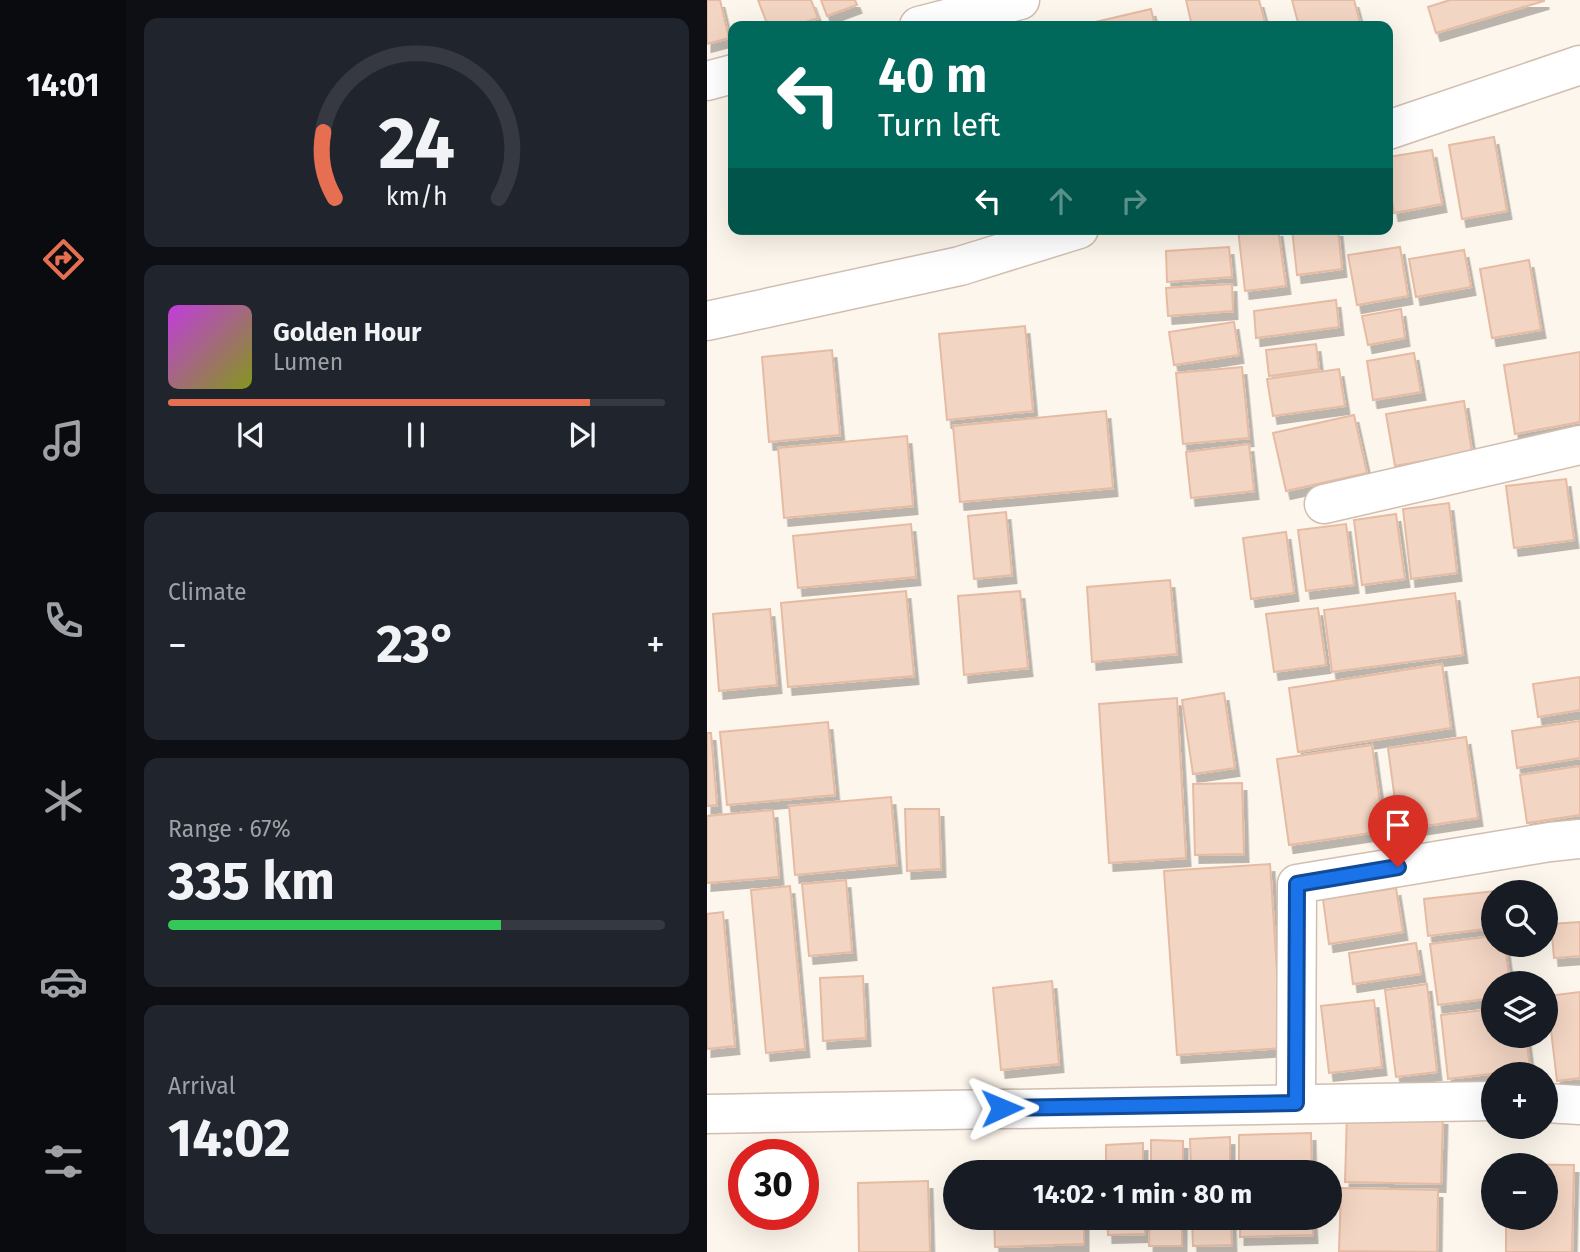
<!DOCTYPE html>
<html lang="en">
<head>
<meta charset="utf-8">
<style>
  :root { --surface:#171b24; --page:#20242c; --text:#f1f3f6; --muted:#9ea1a6; --line:#363941; --accent:#e76f51 }
  body { margin:0; font-family:"Fira Sans",sans-serif; background:var(--page); color:var(--text); height:100vh; display:flex; flex-direction:column; font-size:26px; white-space:nowrap }
  * { box-sizing:border-box; margin:0 }
  p { font-size:23px; color:var(--muted) }
  .icon { flex:none; width:38px; height:38px; fill:none; stroke:currentColor; stroke-width:2; stroke-linecap:round; stroke-linejoin:round }
  .map { position:relative; flex:1; overflow:hidden }
  .details { display:flex; flex-direction:column; gap:18px; padding:18px; background:#0d0f14; width:581px }
  .details>* { flex:none }
  .hud { position:absolute; left:21px; top:21px; width:665px; height:214px; border-radius:14px; box-shadow:0 7px 28px #0002; background:#00695c; color:#fff; overflow:hidden }
  .buttons { position:absolute; left:774px; top:880px; display:grid; gap:14px }
  .buttons a { display:grid; place-items:center; width:77px; height:77px; border-radius:50%; background:var(--surface); box-shadow:0 7px 28px #0002; font-size:35px }
  .speed { position:absolute; left:21px; top:1139px; display:flex; gap:14px; font-size:35px; font-weight:700; text-align:center }
  .speed>* { display:grid; place-content:center; width:91px; height:91px; border-radius:50%; background:var(--surface); box-shadow:0 7px 28px #0002; line-height:1 }
  .speed .limit { border:10px solid #d22; background:#fff; color:#111 }
  .pin { position:absolute; display:grid; place-items:center; width:60px; height:60px; color:#fff; margin:-72px -30px; border-radius:50% 50% 50% 0; rotate:-45deg; box-shadow:0 0 7px #0007 }
  .pin .icon { rotate:45deg }
  .me { position:absolute; width:77px; margin:-38px; rotate:89deg; stroke-linejoin:round; filter:drop-shadow(0 0 5px #0008) }
  .turn { display:flex; align-items:center; gap:24px; height:147px; padding:0 35px; font-size:32px }
  .turn .icon { width:91px; height:91px; stroke-width:2.5 }
  .turn b { display:block; font-size:49px; line-height:60px }
  .lanes { display:flex; align-items:center; height:66px; padding:0 35px; background:#0003; justify-content:center; gap:35px; direction:ltr }
  .lanes .off { opacity:.35 }
  .big { font-size:52px; font-weight:700; line-height:1.1 }
  .details .tile { flex:1; display:flex; flex-direction:column; justify-content:center; gap:10px; min-width:0; padding:0 24px; border-radius:14px; background:var(--page) }
  .details .dial { align-items:center; gap:0 }
  .dial svg { height:182px; overflow:visible; fill:none; stroke:var(--line); stroke-width:7; stroke-linecap:round; text-anchor:middle }
  .dial text { fill:var(--text); stroke:none }
  .song { display:flex; align-items:center; gap:21px }
  .cover { width:84px; height:84px; border-radius:10px; background:linear-gradient(135deg,hsl(290 70% 55%),hsl(70 70% 35%)) }
  .played { height:7px; border-radius:4px; background:linear-gradient(90deg,var(--accent) 85%,var(--line) 85%) }
  .keys { display:flex; justify-content:space-around; direction:ltr }
  .heat { display:flex; justify-content:space-between; align-items:center; font-size:38px; direction:ltr }
  .charge { height:10px; border-radius:5px; background:linear-gradient(90deg,#34c759 67%,var(--line) 0) }
  .trip { position:absolute; left:236px; top:1160px; width:399px; height:70px; border-radius:35px; background:var(--surface); box-shadow:0 7px 28px #0002; font-weight:700; line-height:70px; text-align:center }
  main { display:flex; flex:1; min-height:0 }
  .tabs { display:flex; flex-direction:column; width:126px; justify-content:space-around; align-items:center; background:#090b0e; color:var(--muted) }
  .tabs .icon { width:49px; height:49px }
  .tabs .active { color:var(--accent) }
  .tabs b { font-size:32px; color:var(--text) }
  .map>svg:first-child { display:block }
  .building { fill:#f3d5c3; stroke:#e6bba3; stroke-width:2; filter:url(#shadow) }
  .lines { fill:none; stroke-linecap:round; stroke-linejoin:round }
  .street-casing { stroke:#d1beb0; stroke-width:41 }
  .street { stroke:#fff; stroke-width:38 }
  .route-casing { stroke:#114b97; stroke-width:18 }
  .route { stroke:#1a73e8; stroke-width:12 }
</style>
</head>
<body>
<main>
<nav class="tabs">
<b>14:01</b>
<svg class="icon active" aria-label="directions" viewBox="0 0 24 24"><path d="M12 3l9 9-9 9-9-9zM9 14v-3h6M13 9l2 2-2 2"/></svg>
<svg class="icon" aria-label="music" viewBox="0 0 24 24"><path d="M9 18V5l10-2v13"/><circle cx="6" cy="18" r="3"/><circle cx="16" cy="16" r="3"/></svg>
<svg class="icon" aria-label="phone" viewBox="0 0 24 24"><path d="M5 4h4l2 5-3 2q2 4 5 5l2-3 5 2v4C11 20 4 13 5 4z"/></svg>
<svg class="icon" aria-label="climate" viewBox="0 0 24 24"><path d="M12 3v18M4 7l16 10M4 17L20 7"/></svg>
<svg class="icon" aria-label="car" viewBox="0 0 24 24"><path d="M5 17H2v-5l4-1 3-4h7l3 4 3 1v5h-3M9 17h6M6 11h13"/><circle cx="7" cy="17" r="2"/><circle cx="17" cy="17" r="2"/></svg>
<svg class="icon" aria-label="filters" viewBox="0 0 24 24"><path d="M4 7h16M4 17h16"/><circle cx="9" cy="7" r="2"/><circle cx="15" cy="17" r="2"/></svg>
</nav>
<section class="details">
<div class="tile dial"><svg viewBox="0 0 100 80">
<path d="M14 69A42 42 0 1 1 86 69"/>
<path d="M14 69A42 42 0 0 1 9 40" stroke="#e76f51"/>
<text x="50" y="56" font-size="32" font-weight="700">24</text>
<text x="50" y="72" font-size="11">km/h</text>
</svg></div>
<div class="tile">
<div class="song"><i class="cover"></i><div><b>Golden Hour</b><p>Lumen</p></div></div>
<div class="played"></div>
<div class="keys"><svg class="icon" aria-label="previous" viewBox="0 0 24 24"><path d="M18 5L8 12l10 7zM5 5v14"/></svg><svg class="icon" aria-label="pause" viewBox="0 0 24 24"><path d="M8 5v14M16 5v14"/></svg><svg class="icon" aria-label="next" viewBox="0 0 24 24"><path d="M6 5l10 7-10 7zM19 5v14"/></svg></div>
</div>
<div class="tile"><p>Climate</p>
<div class="heat"><a>−</a><b class="big">23°</b><a>+</a></div>
</div>
<div class="tile"><p>Range · 67%</p><b class="big">335 km</b><div class="charge"></div></div>
<div class="tile"><p>Arrival</p><b class="big">14:02</b></div>
</section>
<div class="map">
<svg width="873" height="1252" viewBox="0 0 873 1252">
  <defs>
    <filter id="shadow"><feDropShadow dx="4.5" dy="8" stdDeviation="0" flood-color="#0004"/></filter>
  </defs>
  <rect width="100%" height="100%" fill="#fdf6ec"/>
  <g class="building">
    <path d="M0,0h13l9,38 -22,6z"/>
    <path d="M51,0h53l7,18 -25,8h-25z"/>
    <path d="M114,0h34l2,5 -30,11z"/>
    <path d="M479,0h73l7,26h-74z"/>
    <path d="M585,0h62l7,26h-62z"/>
    <path d="M743,0h94v1l-108,32 -8,-26z"/>
    <path d="M444,9l4,17h-77z"/>
    <path d="M787,137l13,74 -45,8 -13,-74z"/>
    <path d="M725,150l10,54 -48,9 -6,-39v-17z"/>
    <path d="M531,229h40l8,57 -41,5z"/>
    <path d="M585,229h46l4,40 -45,6z"/>
    <path d="M522,247l3,30 -65,5 -1,-31z"/>
    <path d="M693,247l8,49 -51,9 -9,-50z"/>
    <path d="M757,250l7,37 -55,10 -7,-38z"/>
    <path d="M822,260l12,70 -49,8 -12,-69z"/>
    <path d="M525,284l1,27 -65,5 -2,-28z"/>
    <path d="M629,300l3,27 -83,11 -2,-27z"/>
    <path d="M694,309l4,29 -37,7 -6,-29z"/>
    <path d="M527,322l5,33 -65,10 -5,-33z"/>
    <path d="M318,326l8,85 -86,9 -8,-86z"/>
    <path d="M609,344l3,25 -50,7 -3,-26z"/>
    <path d="M125,350l8,85 -71,7 -7,-85z"/>
    <path d="M873,352v70l-65,12 -11,-69z"/>
    <path d="M707,353l7,39 -48,8 -6,-39z"/>
    <path d="M535,367l7,71 -66,6 -7,-71z"/>
    <path d="M632,369l6,37 -72,10 -6,-37z"/>
    <path d="M757,401l8,51 -77,14 -9,-52z"/>
    <path d="M399,411l7,77 -153,14 -7,-76z"/>
    <path d="M647,415l13,58 -81,18 -13,-58z"/>
    <path d="M200,436l6,70 -129,12 -6,-70z"/>
    <path d="M542,444l5,47 -63,7 -5,-46z"/>
    <path d="M859,479l8,61 -60,8 -8,-62z"/>
    <path d="M742,503l8,70 -46,6 -8,-70z"/>
    <path d="M299,512l6,63 -38,4 -6,-63z"/>
    <path d="M689,514l9,65 -43,6 -8,-65z"/>
    <path d="M204,524l5,53 -118,11 -5,-52z"/>
    <path d="M639,524l8,61 -48,6 -8,-61z"/>
    <path d="M579,532l8,61 -43,6 -8,-61z"/>
    <path d="M463,580l7,74 -85,8 -5,-75z"/>
    <path d="M199,591l8,85 -126,11 -7,-84z"/>
    <path d="M313,591l8,77 -64,7 -6,-79z"/>
    <path d="M748,593l8,62 -131,17 -8,-62z"/>
    <path d="M611,608l8,57 -52,7 -8,-58z"/>
    <path d="M63,609l7,76 -58,6 -6,-77z"/>
    <path d="M735,664l9,64 -153,24 -9,-64z"/>
    <path d="M873,677v33l-42,7 -5,-33z"/>
    <path d="M517,693l11,75 -42,6 -11,-74z"/>
    <path d="M470,698l9,160 -77,5 -10,-159z"/>
    <path d="M873,721v37l-63,10 -5,-37z"/>
    <path d="M121,722l7,73 -108,10 -7,-73z"/>
    <path d="M0,733h4l6,72 -10,1z"/>
    <path d="M759,737l12,81 -79,12 -11,-82z"/>
    <path d="M665,745l12,86 -95,14 -12,-86z"/>
    <path d="M873,766v49l-53,8 -7,-48z"/>
    <path d="M535,783l2,71 -49,1 -2,-71z"/>
    <path d="M184,797l6,68 -102,10 -6,-69z"/>
    <path d="M198,809h34l2,60 -34,2z"/>
    <path d="M66,810l6,67 -72,6v-67z"/>
    <path d="M563,864l12,184 -105,7 -13,-184z"/>
    <path d="M139,880l6,72 -43,4 -7,-72z"/>
    <path d="M83,886l15,163 -39,4 -15,-163z"/>
    <path d="M689,888l7,44 -74,12 -6,-45z"/>
    <path d="M797,890v2h-11v36l-65,8 -4,-37z"/>
    <path d="M16,912l12,134 -28,3v-135z"/>
    <path d="M873,922v34l-26,2 -3,-34z"/>
    <path d="M786,936v9h12l5,39h-17v14l-55,7 -8,-61z"/>
    <path d="M709,943l5,31 -68,10 -4,-31z"/>
    <path d="M156,976l3,62 -43,3 -3,-63z"/>
    <path d="M345,981l7,83 -58,6 -8,-82z"/>
    <path d="M720,984l10,88 -41,5 -11,-87z"/>
    <path d="M873,992v86l-23,3 -10,-85z"/>
    <path d="M667,1000l8,67 -53,6 -8,-67z"/>
    <path d="M786,1009v27h33l4,33 -82,10 -7,-64z"/>
    <path d="M640,1114l96,3 -2,67 -96,-2z"/>
    <path d="M604,1133l1,39h-73v-37z"/>
    <path d="M523,1137v35h-39l-1,-33z"/>
    <path d="M444,1140l32,1v31h-32z"/>
    <path d="M436,1143v29h-37v-27z"/>
    <path d="M376,1161v11h-90v-8z"/>
    <path d="M800,1164l67,1 -2,87h-66v-34h39v-52z"/>
    <path d="M221,1181l2,71h-71l-1,-69z"/>
    <path d="M634,1188l97,2 -1,62 -98,-1z"/>
    <path d="M287,1218h90v26l-89,3z"/>
    <path d="M400,1218h38v16l-37,1z"/>
    <path d="M443,1218h32v28h-33z"/>
    <path d="M485,1218h39l1,27 -39,1z"/>
    <path d="M533,1218h72l1,17 -73,2z"/>
  </g>
  <g class="lines">
    <g class="street-casing">
      <g id="street">
        <path d="M212,26l101,-26"/>
        <path d="M0,81l26,-7"/>
        <path d="M681,130l192,-65"/>
        <path d="M0,321l253,-55 119,-37"/>
        <path d="M617,504l256,-59"/>
        <path d="M589,1103l1,-219 253,-42 30,-3"/>
        <path d="M838,1103l35,2"/>
        <path d="M0,1114l786,-13"/>
      </g>
    </g>
    <use href="#street" class="street"/>
  </g>
  <g class="lines">
    <g class="route-casing">
      <path id="route" d="M295,1108l294,-5 1,-219 101,-17"/>
    </g>
    <use href="#route" class="route"/>
  </g>
</svg>
<div class="buttons">
<a><svg class="icon" aria-label="search" viewBox="0 0 24 24"><circle cx="10" cy="10" r="6"/><path d="M15 15l6 6"/></svg></a>
<a><svg class="icon" aria-label="layers" viewBox="0 0 24 24"><path d="M12 4l9 5-9 5-9-5zM3 14l9 5 9-5"/></svg></a>
<a>+</a>
<a>−</a>
</div>
<div class="speed"><div class="limit">30</div></div>
<div class="pin" style="left:691px;top:867px;background:#d93025"><svg class="icon" aria-label="arrive" viewBox="0 0 24 24"><path d="M6 21V4h12l-3 4 3 4H6"/></svg></div>
<svg class="me" style="left:295px;top:1108px" viewBox="-20 -20 40 40"><path d="M0-17L14 15 0 8-14 15z" fill="#1a73e8" stroke="#fff" stroke-width="4"/></svg>
<div class="trip">14:02 · 1 min · 80 m</div>
<div class="hud">
<div class="turn"><svg class="icon" aria-label="left" viewBox="0 0 24 24"><path d="M17 20v-9H6M10 6l-5 5 5 5"/></svg><div><b>40 m</b>Turn left</div></div>
<div class="lanes"><svg class="icon" aria-label="left" viewBox="0 0 24 24"><path d="M17 20v-9H6M10 6l-5 5 5 5"/></svg><svg class="icon off" aria-label="ahead" viewBox="0 0 24 24"><path d="M12 20V5M6 11l6-6 6 6"/></svg><svg class="icon off" aria-label="right" viewBox="0 0 24 24"><path d="M7 20v-9h11M14 6l5 5-5 5"/></svg></div>
</div>
</div>
</main>
</body>
</html>
